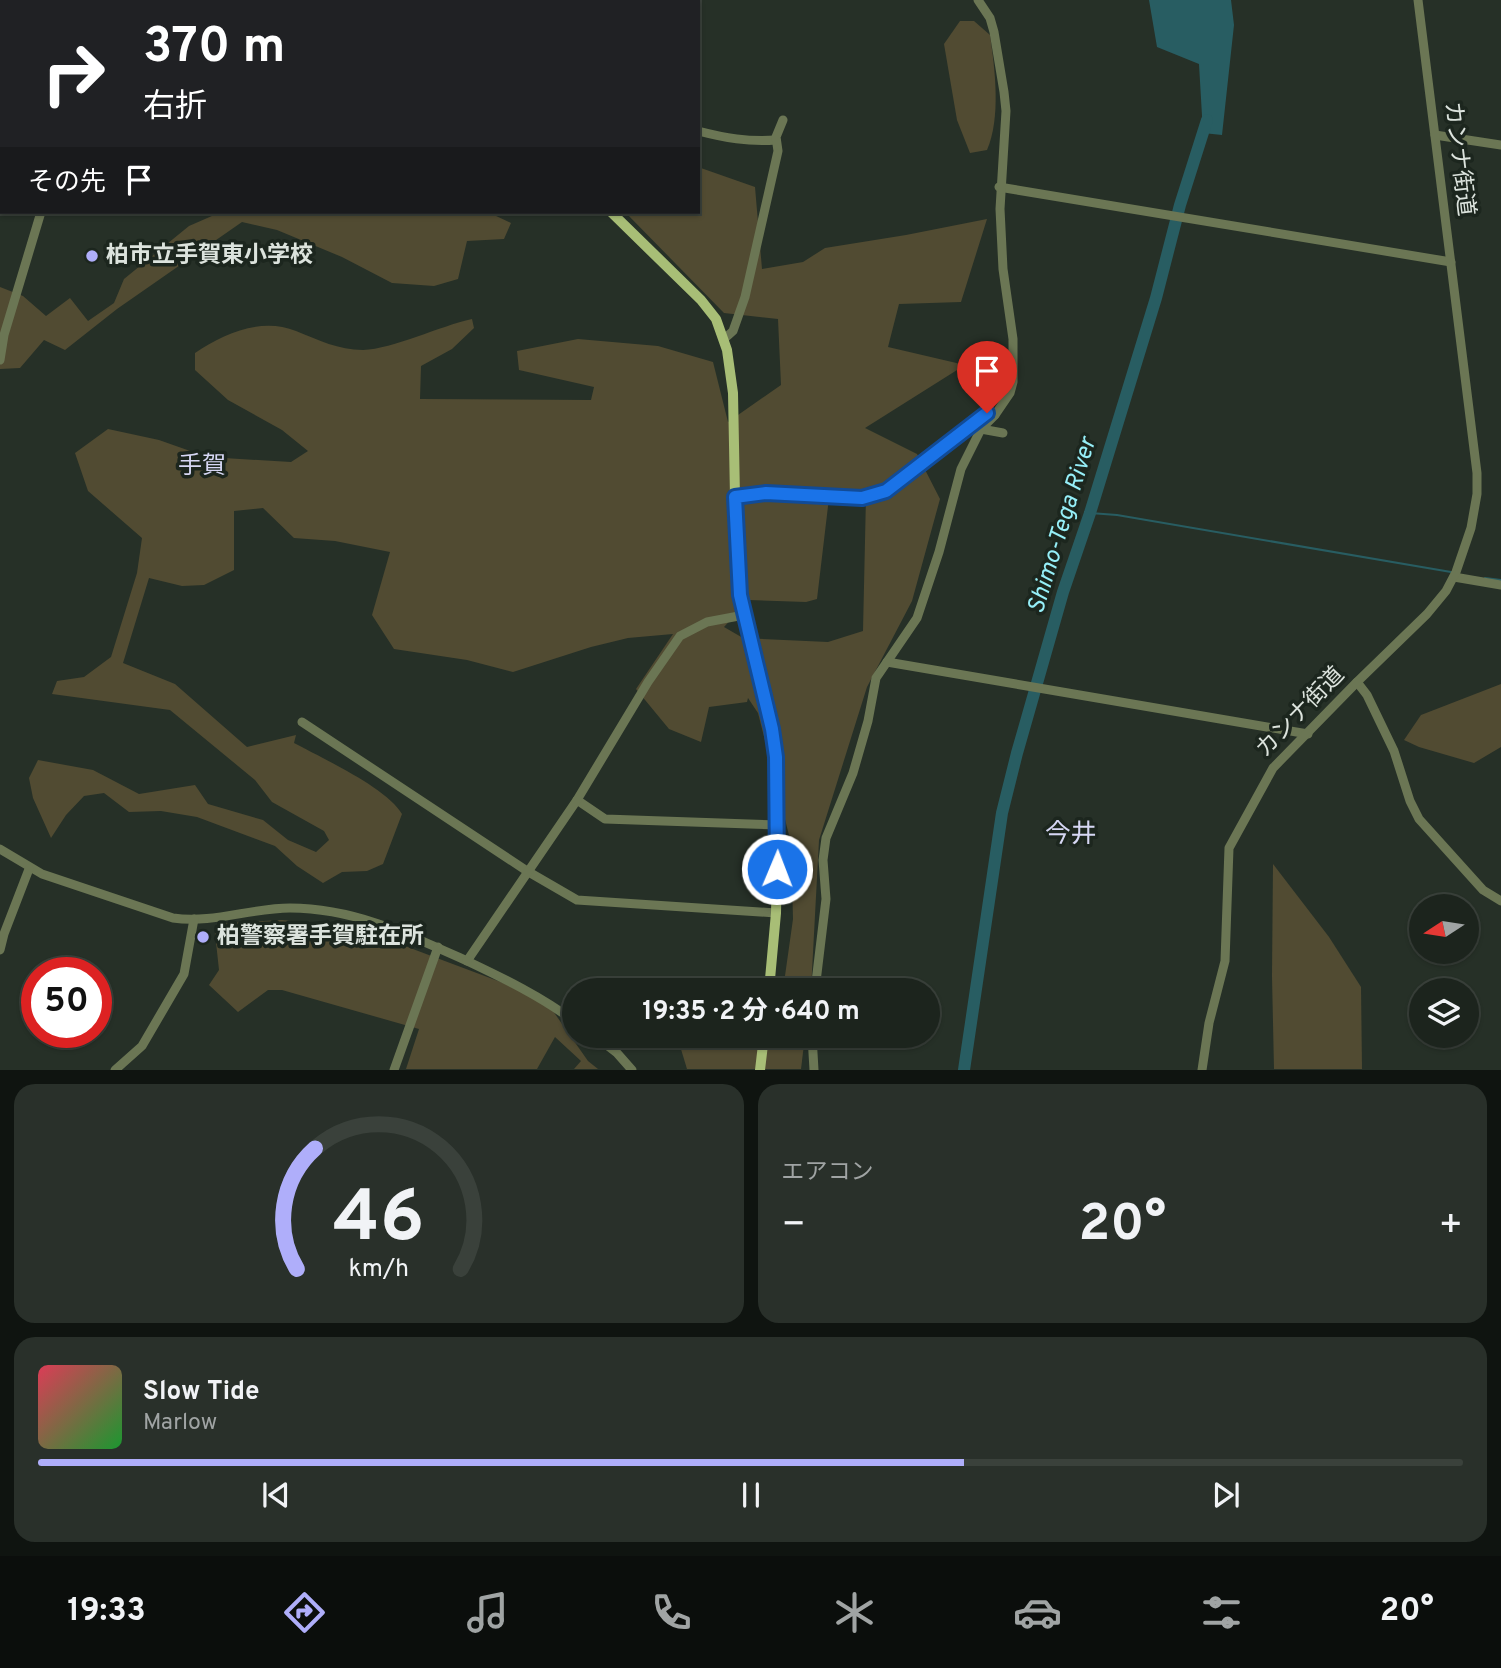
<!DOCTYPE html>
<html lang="ja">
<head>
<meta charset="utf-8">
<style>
  :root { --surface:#1c241d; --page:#29302a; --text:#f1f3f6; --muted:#a0a4a4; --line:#3a413b; --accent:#afaefa }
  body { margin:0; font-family:Overpass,"Noto Sans JP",sans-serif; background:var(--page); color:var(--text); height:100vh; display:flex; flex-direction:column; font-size:26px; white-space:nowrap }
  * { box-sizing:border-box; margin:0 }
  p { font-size:23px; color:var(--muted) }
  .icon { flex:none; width:38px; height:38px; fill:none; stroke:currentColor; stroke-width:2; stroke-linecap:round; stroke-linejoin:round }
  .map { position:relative; height:1070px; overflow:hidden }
  .details { display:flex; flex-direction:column; gap:14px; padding:14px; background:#0f1410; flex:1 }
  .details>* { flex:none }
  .top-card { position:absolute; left:0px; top:0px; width:700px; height:214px; box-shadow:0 2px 5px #0004,0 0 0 2px var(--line); background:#202124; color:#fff; overflow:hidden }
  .needle { width:46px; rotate:258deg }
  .fabs { position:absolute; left:1409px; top:894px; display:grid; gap:14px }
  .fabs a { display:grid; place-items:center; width:70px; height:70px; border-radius:50%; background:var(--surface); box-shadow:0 2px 5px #0004,0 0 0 2px var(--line); font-size:35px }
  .speed { position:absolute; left:21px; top:957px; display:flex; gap:14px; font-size:35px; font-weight:700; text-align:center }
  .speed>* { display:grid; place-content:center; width:91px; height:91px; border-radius:50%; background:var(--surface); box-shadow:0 2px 5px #0004,0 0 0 2px var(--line); line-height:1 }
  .speed .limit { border:10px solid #d22; background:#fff; color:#111 }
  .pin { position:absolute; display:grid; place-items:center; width:60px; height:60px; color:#fff; margin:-72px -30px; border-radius:50% 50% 50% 0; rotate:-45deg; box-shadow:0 0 7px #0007 }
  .pin .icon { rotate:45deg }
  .me { position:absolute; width:77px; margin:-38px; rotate:1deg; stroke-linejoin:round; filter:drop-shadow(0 0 5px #0008) }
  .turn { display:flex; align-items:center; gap:24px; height:147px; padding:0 28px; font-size:32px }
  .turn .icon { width:91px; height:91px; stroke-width:2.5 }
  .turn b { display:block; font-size:49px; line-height:60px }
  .then { display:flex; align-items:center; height:66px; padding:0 28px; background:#0003; gap:14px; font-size:26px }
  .big { font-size:52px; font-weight:700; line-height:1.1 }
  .details .tile { flex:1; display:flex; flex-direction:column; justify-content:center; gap:10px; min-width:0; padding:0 24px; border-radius:21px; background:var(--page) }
  .details .dial { align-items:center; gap:0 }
  .dial svg { height:182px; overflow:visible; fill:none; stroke:var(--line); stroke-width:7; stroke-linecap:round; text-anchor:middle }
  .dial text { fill:var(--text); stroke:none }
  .song { display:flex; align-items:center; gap:21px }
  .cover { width:84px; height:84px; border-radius:10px; background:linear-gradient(135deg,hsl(350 70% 55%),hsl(130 70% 35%)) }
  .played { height:7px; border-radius:4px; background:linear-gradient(90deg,var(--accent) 65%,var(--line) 65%) }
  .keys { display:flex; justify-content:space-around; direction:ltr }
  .heat { display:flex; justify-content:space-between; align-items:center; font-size:38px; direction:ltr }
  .details .tiles { flex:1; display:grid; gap:14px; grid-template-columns:1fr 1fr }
  .tile:last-child { grid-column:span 2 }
  .trip { position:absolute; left:562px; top:978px; width:378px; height:70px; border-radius:35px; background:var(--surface); box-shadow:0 2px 5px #0004,0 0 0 2px var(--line); font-weight:700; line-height:70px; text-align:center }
  .dock { display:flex; height:112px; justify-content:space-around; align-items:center; background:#0b0e0c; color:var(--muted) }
  .dock .icon { width:49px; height:49px }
  .dock .on { color:var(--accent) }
  .dock b { font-size:32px; color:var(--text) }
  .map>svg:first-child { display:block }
  .green { fill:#514b32; fill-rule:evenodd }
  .water { fill:#285d62 }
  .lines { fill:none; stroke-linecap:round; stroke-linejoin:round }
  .stream { stroke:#285d62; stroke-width:2 }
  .river { stroke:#285d62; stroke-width:12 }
  .minor { stroke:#6b7654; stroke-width:9 }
  .major { stroke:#a8be76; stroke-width:10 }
  .route-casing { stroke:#114b97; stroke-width:18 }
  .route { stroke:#1a73e8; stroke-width:12 }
  .poi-dot { fill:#afaefa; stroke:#1c261e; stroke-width:2.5 }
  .labels { text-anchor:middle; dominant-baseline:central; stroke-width:7; stroke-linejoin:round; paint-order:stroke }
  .street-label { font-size:23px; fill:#dce3dd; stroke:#1c261e }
  .poi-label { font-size:23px; font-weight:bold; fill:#dce3dd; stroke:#1c261e; text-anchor:start }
  .neighbourhood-label { font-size:24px; fill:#d6d7f4; stroke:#1c261e }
  .water-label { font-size:24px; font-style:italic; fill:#96eff8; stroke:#1c261e }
  .quarter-label { font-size:26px; fill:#d6d7f4; stroke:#1c261e }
</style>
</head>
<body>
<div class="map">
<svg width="1501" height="1070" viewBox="0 0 1501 1070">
  <rect width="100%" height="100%" fill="#263027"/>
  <g class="green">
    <path d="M214,0h247l-5,2z"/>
    <path d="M960,21h14l16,14c5,35 11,82 -3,115l-17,3 -13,-33 -13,-76z"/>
    <path d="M698,167l57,20 7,82 41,-7 22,-14 81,-13 81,-16 -26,83 -62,2 -11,43 77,18 -100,63 52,26 23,45 -28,102 -45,86 -48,153 -8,150h-28l10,-71 -2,-76 -33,-130 -10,-15 -1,4 -38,5 -8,35 -32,-13 -33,-40 37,-55 -45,4 -37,9 -78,25 -46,-12 -73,-11 -22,-34 18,-63 -55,-11 -41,-3 -31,-30 -29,3v59l-30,15 -22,1 -33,-8 -26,85 52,21 72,63 49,-12 -2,8c28,15 93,45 108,71l-19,50 -16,7 -25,1 -19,11 -26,-17 -22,-20 -78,-29 -36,-6 -32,1 -25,-19 -20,3 -18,19 -15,23 -18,-40 -4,-20 9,-18 55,10 46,24 56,-9 13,19 55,16 25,20 28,12 13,-12 -5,-9 -52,-29 -17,-22 -85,-70 -118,-16 5,-13 27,-4 27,-20 26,-84 5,-35 -54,-47 -13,-38 33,-24 51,11 34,12 31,6 67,4 17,-11 -26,-21 -54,-30 -33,-30v-17c29,-20 67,-36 101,-22 23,9 42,19 67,19 30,-1 77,-24 109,-31l2,9 -22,21 -31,17 -1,33 171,1 3,-13 -75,-17 -2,-19 61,-12 80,7 55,16 15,60 53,-37 -3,-66 -54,-6 -99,-101h73zM866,496l-3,135 -35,11 -85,-4 -19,-11 25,-27 57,2 11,-3 12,-101z"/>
    <path d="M221,212h274l-1,3 17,8 -7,16 -37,2 -9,38 -24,7 -42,-3 -50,-26 -65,-27 -35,-8 -125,87 -52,41 -21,-10 -24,28 -20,1v-82l23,9 23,20 24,-18 18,23 26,-18 10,-24 65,-53z"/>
    <path d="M1501,684v63l-27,16 -55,-16 -15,-7 17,-25z"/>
    <path d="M1273,864l56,73 32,50 1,82h-88l-2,-93z"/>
    <path d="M282,920l75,8 160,60 36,23 35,50 10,8h-24l7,-8 -26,-24 -18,32h-131l13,-40 -137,-39h-14l-30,22 -29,-27 10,-15 -4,-37 10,-10z"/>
    <path d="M677,1036h128l-4,33h-114z"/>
  </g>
  <path class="water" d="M1149,0h82l3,25 -12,110 -19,-2 -4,-69 -42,-17z"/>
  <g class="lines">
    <g class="stream">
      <path d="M1090,513l27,2 334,57"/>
      <path d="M1485,578l16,2"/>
    </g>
    <path class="river" d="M964,1070l38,-257 15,-60 46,-161 27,-79 66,-215 24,-93 27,-85"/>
    <g class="minor">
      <path d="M460,2l5,-2"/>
      <path d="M698,131c27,7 50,11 78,9"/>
      <path d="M1435,135l66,10"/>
      <path d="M999,187l452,75"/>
      <path d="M724,339l9,-8 12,-34 33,-146 -2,-14 7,-17"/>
      <path d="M0,360l4,-25 37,-123"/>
      <path d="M981,429l22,4"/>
      <path d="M735,497l31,-4 96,5 24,-7 101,-78 8,2"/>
      <path d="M1454,577l47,8"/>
      <path d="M887,662l421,72"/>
      <path d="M1357,682l10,13 27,56 16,50 9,18 64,71 18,11"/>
      <path d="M302,722l225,149 50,29 199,13"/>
      <path d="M577,800l28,19 173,6"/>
      <path d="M0,849l42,25 131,44c39,6 78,-10 117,-10 64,0 120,27 177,53 38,18 73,35 107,60"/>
      <path d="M0,950l4,-16 25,-65"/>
      <path d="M467,961l110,-161 71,-118 32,-46 27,-14 37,-7"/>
      <path d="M815,990l11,-91 -3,-39 3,-22 27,-65 15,-52 8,-43 41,-60 22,-66 22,-83 20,-40 14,-14 15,-22 3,-11v-43l-10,-70 -3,-60 6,-98 -2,-19 -10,-60 -4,-14 -12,-18"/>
      <path d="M595,1036l22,17 15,17"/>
      <path d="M812,1036l2,34"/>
      <path d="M115,1070l27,-24 42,-72 10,-55"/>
      <path d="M394,1070l44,-123"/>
      <path d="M1202,1070l7,-47 16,-62 4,-113 44,-80 84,-86 70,-68 19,-23 10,-19 15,-44 6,-34v-21l-59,-473"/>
    </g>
    <g class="major">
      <path d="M557,2v-2"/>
      <path d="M611,212l90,88 15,19 11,31 6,43 2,104 5,98 32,134 4,28 2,68 -2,88 -7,77"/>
      <path d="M760,1070l4,-34"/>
    </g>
  </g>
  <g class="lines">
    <g class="route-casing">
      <path id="route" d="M777,869l-1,-112 -4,-28 -32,-134 -5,-98 31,-4 96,5 24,-7 101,-78"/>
    </g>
    <use href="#route" class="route"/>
  </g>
  <g class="poi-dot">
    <circle cx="92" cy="256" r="7"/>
    <circle cx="203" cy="937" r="7"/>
  </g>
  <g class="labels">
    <g class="street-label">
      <text transform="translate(1458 159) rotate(83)">カンナ街道</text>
      <text transform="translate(1301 713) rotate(-46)">カンナ街道</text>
    </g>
    <g class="poi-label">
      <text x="106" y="256">柏市立手賀東小学校</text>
      <text x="217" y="937">柏警察署手賀駐在所</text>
    </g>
    <g class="neighbourhood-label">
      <text x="202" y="467">手賀</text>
    </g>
    <g class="water-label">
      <text transform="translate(1063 526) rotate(-73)">Shimo-Tega River</text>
    </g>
    <g class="quarter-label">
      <text x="1071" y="835">今井</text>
    </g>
  </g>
</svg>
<div class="fabs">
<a><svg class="needle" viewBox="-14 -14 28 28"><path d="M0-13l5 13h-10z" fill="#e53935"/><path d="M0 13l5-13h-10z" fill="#a0a4a4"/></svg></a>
<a><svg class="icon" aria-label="layers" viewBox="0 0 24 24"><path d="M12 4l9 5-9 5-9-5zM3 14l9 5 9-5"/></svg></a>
</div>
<div class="speed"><div class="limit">50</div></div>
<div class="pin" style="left:987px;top:413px;background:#d93025"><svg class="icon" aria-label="arrive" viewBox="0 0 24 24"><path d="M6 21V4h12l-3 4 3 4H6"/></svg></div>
<svg class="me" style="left:777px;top:869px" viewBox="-20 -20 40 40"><circle r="17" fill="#1a73e8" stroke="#fff" stroke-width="3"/><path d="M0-11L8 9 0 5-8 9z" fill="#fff"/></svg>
<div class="trip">19:35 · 2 分 · 640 m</div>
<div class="top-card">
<div class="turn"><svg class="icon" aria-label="right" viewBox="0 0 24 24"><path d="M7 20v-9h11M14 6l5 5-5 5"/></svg><div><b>370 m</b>右折</div></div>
<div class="then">その先<svg class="icon" aria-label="arrive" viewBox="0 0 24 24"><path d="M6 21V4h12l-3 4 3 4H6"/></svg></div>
</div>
</div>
<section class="details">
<div class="tiles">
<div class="tile dial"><svg viewBox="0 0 100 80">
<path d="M14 69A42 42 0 1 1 86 69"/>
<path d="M14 69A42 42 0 0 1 22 16" stroke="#afaefa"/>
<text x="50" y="56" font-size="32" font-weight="700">46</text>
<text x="50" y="72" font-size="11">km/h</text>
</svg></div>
<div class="tile"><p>エアコン</p>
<div class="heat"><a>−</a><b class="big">20°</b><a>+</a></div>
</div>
<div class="tile">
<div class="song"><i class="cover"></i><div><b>Slow Tide</b><p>Marlow</p></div></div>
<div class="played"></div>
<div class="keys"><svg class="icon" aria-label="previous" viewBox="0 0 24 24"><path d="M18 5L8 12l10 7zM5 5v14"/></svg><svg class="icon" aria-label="pause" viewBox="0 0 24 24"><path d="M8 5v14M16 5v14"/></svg><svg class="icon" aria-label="next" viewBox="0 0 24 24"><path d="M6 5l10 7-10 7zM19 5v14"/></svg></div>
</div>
</div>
</section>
<nav class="dock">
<b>19:33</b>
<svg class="icon on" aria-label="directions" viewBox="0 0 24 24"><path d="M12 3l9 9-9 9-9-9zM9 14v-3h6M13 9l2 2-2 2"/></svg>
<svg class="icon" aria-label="music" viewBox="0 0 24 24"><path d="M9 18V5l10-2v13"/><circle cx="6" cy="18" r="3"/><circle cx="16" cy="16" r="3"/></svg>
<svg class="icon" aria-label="phone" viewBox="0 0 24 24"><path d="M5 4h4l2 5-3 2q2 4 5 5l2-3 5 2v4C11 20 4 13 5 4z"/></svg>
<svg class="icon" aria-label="climate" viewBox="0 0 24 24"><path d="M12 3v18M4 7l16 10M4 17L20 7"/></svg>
<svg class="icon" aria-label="car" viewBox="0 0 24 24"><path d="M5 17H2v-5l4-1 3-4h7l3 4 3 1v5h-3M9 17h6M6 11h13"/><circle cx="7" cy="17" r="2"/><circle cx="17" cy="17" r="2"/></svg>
<svg class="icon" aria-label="filters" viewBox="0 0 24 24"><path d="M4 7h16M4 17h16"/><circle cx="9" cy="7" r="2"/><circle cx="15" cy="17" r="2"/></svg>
<b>20°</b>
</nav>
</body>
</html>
